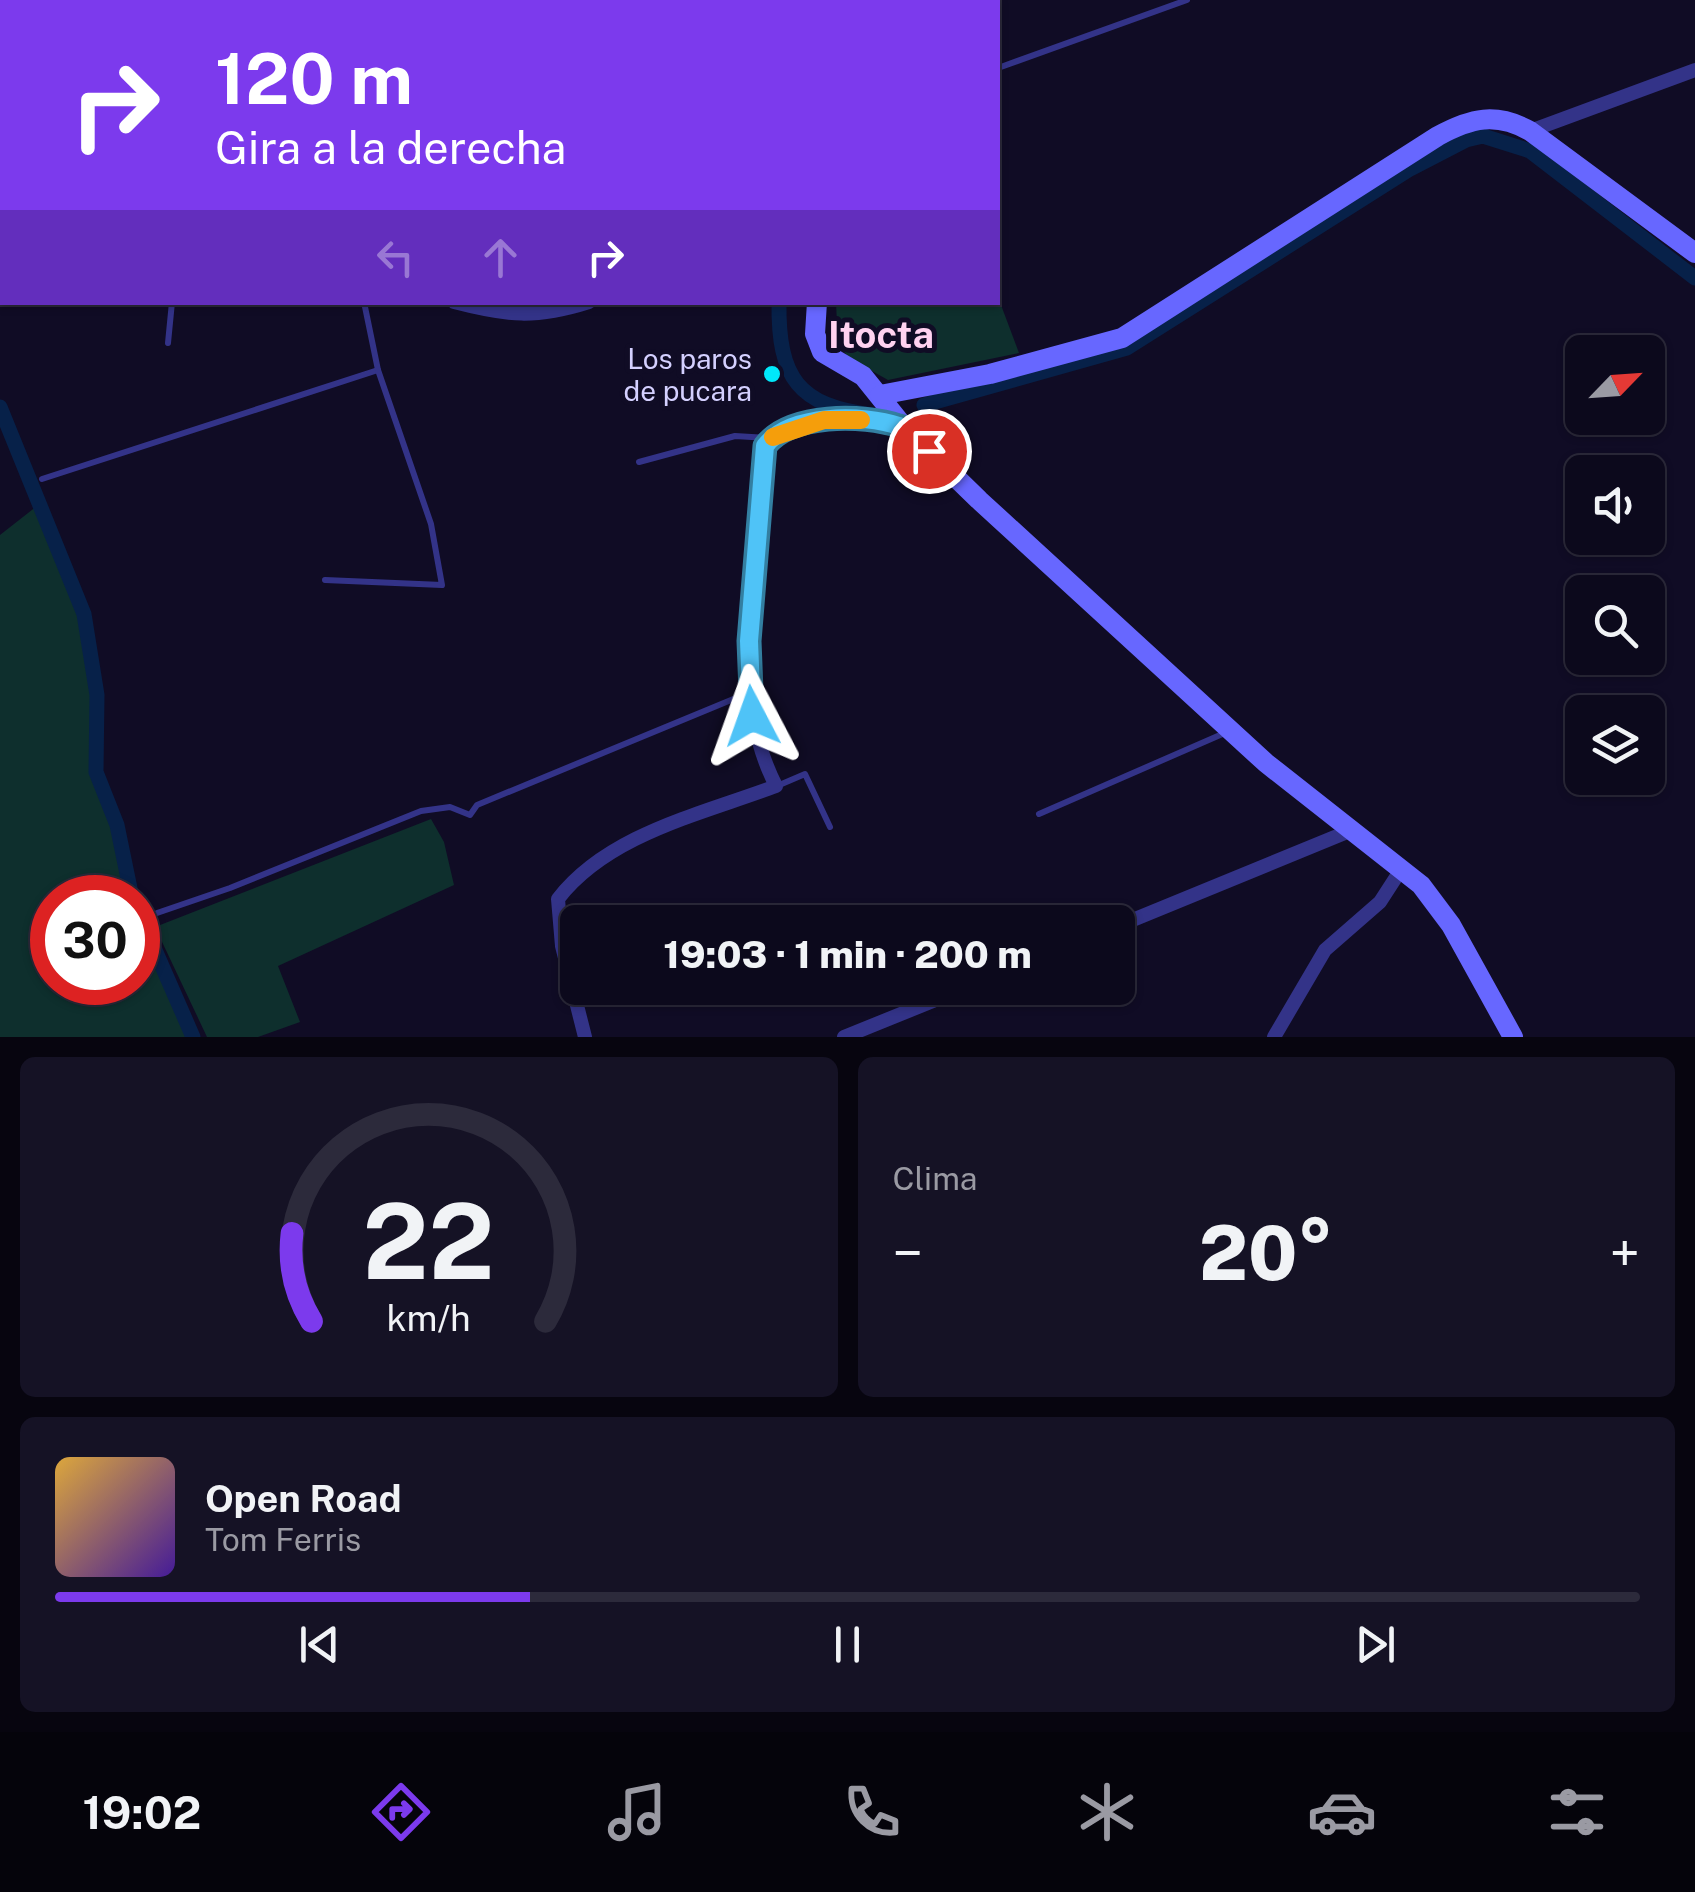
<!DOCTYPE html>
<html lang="es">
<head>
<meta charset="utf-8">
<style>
  :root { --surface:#0c091c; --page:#151225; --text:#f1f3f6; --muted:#9a9aa3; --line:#2c2a3b; --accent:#7c3aed }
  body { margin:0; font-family:"Public Sans",sans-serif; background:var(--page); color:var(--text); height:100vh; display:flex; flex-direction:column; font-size:38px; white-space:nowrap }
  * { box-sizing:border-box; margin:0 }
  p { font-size:32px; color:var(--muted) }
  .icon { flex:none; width:55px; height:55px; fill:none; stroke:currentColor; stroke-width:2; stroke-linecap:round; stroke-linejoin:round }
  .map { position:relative; height:1037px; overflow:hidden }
  .sheet { display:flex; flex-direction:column; gap:20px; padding:20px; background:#07050f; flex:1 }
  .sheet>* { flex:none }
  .banner { position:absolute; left:0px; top:0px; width:1000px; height:305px; box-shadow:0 2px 8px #0004,0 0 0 2px var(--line); background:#7c3aed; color:#fff; overflow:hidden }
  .needle { width:65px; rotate:65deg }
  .controls { position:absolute; left:1565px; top:335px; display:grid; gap:20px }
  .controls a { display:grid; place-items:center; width:100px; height:100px; border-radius:15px; background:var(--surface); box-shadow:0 2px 8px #0004,0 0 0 2px var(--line); font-size:50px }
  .speed { position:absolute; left:30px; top:875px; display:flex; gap:20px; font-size:50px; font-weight:700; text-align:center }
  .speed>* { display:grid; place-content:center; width:130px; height:130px; border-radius:50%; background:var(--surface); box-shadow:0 2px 8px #0004,0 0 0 2px var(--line); line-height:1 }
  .speed .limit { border:15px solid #d22; background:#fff; color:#111 }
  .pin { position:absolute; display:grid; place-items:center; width:85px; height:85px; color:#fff; margin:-42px; border:5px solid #fff; border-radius:50%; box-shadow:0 2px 10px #0007 }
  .me { position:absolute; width:110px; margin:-55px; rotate:356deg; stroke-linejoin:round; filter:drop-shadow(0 0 8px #0008) }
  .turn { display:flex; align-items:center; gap:35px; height:210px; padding:0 50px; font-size:45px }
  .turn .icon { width:130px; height:130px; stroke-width:2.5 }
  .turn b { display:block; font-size:70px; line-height:85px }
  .lanes { display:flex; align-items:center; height:95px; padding:0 50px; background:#0003; justify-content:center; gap:50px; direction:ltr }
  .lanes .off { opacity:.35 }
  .big { font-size:75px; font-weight:800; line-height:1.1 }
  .sheet .card { flex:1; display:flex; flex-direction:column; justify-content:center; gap:15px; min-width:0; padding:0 35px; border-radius:15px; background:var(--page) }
  .sheet .dial { align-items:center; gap:0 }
  .dial svg { height:260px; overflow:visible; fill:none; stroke:var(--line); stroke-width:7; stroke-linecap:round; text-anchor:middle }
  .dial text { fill:var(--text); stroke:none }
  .song { display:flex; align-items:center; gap:30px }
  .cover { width:120px; height:120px; border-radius:15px; background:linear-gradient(135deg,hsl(40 70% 55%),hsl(260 70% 35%)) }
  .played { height:10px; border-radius:5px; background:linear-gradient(90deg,var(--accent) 30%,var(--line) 30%) }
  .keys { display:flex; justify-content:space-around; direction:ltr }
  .heat { display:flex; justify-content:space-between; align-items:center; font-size:55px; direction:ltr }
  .sheet .tiles { flex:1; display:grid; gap:20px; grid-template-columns:1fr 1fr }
  .card:last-child { grid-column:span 2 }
  .trip { position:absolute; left:560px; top:905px; width:575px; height:100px; border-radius:15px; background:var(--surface); box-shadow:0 2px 8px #0004,0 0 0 2px var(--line); font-weight:800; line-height:100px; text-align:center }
  .menu { display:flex; height:160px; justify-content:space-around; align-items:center; background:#05040b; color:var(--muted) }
  .menu .icon { width:70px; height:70px }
  .menu .selected { color:var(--accent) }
  .menu b { font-size:45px; color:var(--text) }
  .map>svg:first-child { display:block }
  .green { fill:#0e2f2d }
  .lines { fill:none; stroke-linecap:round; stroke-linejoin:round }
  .canal { stroke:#072149; stroke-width:15 }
  .lane { stroke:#338; stroke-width:6 }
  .street { stroke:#338; stroke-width:14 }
  .secondary { stroke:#6767ff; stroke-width:20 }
  .route-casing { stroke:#337fa1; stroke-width:25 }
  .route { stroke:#4fc3f7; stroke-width:18 }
  .slow { stroke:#f59e0b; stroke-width:18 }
  .poi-dot { fill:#00e8fb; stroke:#100c25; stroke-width:4 }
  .labels { text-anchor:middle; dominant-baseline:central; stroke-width:10; stroke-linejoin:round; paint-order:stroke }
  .poi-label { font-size:28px; fill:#d4d0ff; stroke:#100c25; text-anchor:end }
  .district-label { font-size:38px; font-weight:bold; fill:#ffd2f0; stroke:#100c25 }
</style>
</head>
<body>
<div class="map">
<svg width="1695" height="1037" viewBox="0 0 1695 1037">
  <rect width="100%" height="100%" fill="#100c25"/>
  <g class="green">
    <path d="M998,297l21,56 -131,27 -39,-22 -11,-14 -2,-41 162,-1z"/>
    <path d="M37,506l47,108 13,81 -1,77 21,53 15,72 -80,1v84h86v-71l55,126h-193v-502z"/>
    <path d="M431,819l13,23 10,43 -176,81 22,56 -42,15h-51l-52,-110z"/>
  </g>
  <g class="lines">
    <g class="canal">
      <path d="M619,0l2,2"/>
      <path d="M87,2l1,-2"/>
      <path d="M0,131l2,-22"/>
      <path d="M779,302c-1,76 19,104 94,113"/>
      <path d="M924,405l203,-57 283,-179 56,-29 17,-4 47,15 165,127"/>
      <path d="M0,407l84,207 13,81 -1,77 21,53 15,73"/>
      <path d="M138,911l55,126"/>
    </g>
    <g class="lane">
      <path d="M998,68l189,-68"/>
      <path d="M168,343l4,-41"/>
      <path d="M639,462l96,-26 35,2"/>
      <path d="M42,479l336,-109"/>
      <path d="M325,580l117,5 -11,-61 -53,-154 -14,-68"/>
      <path d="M777,786l28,-12 25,53"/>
      <path d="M1039,814l188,-82"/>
      <path d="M157,913l73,-25 191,-77 29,-4 20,8 7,-10 271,-112"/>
    </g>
    <g class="street">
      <path d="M69,2l1,-2"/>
      <path d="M0,73l2,-1"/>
      <path d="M1530,131l165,-61"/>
      <path d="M0,280l2,-1"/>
      <path d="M454,302c54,14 81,17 135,0"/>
      <path d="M1118,926l234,-96"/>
      <path d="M585,1037l-23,-91 -4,-47c50,-65 144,-85 218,-113 -42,-82 -24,-167 -15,-255 3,-28 -1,-57 4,-85 26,-35 101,-27 139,-19"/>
      <path d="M844,1037l121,-49"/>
      <path d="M1274,1037l51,-87 55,-48 22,-34"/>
    </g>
    <g class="secondary">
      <path d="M639,0l2,2"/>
      <path d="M840,2l1,-2"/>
      <path d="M817,302l-2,32 7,18 41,24 41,51 75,73 287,263 155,122 30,40 62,112"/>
      <path d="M880,395l110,-21 132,-36 316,-202c33,-18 58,-24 92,-5l165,122"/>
    </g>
  </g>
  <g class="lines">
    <g class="route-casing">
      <path id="route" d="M752,716l-3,-75 16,-195c25,-33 98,-32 134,-20 12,3 21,16 30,25"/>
    </g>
    <use href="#route" class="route"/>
    <path class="slow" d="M773,437l51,-17h37"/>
  </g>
  <circle class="poi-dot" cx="772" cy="374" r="10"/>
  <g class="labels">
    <g class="poi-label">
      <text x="752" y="358">Los paros<tspan x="752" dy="32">de pucara</tspan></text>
    </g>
    <g class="district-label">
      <text x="881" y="334">Itocta</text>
    </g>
  </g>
</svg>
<div class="controls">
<a><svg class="needle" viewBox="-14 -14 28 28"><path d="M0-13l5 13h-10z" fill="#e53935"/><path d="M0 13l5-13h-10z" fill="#9a9aa3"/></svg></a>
<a><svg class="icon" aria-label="sound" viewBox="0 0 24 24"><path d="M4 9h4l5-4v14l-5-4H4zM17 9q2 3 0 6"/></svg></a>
<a><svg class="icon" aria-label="search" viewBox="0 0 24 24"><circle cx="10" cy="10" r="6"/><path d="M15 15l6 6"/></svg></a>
<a><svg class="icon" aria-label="layers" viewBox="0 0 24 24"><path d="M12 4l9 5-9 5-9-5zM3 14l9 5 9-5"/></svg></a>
</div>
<div class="speed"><div class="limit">30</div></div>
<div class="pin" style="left:929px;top:451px;background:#d93025"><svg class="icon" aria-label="arrive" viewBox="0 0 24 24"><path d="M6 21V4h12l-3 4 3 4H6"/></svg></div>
<svg class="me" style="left:752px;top:716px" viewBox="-20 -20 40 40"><path d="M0-17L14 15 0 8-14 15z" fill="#4fc3f7" stroke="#fff" stroke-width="4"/></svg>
<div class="trip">19:03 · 1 min · 200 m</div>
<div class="banner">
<div class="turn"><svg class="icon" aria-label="right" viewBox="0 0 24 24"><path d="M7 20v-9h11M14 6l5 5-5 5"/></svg><div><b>120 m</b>Gira a la derecha</div></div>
<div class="lanes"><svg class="icon off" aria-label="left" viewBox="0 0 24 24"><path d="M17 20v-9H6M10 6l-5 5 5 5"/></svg><svg class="icon off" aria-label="ahead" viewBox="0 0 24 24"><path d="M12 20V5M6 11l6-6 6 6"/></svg><svg class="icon" aria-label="right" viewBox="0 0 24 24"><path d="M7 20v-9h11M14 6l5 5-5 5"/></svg></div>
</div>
</div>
<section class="sheet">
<div class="tiles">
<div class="card dial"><svg viewBox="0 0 100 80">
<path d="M14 69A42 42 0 1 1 86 69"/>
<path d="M14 69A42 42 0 0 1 8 42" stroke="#7c3aed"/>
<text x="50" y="56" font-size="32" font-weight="700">22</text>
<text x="50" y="72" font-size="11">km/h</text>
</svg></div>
<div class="card"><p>Clima</p>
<div class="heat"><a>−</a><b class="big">20°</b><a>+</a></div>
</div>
<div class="card">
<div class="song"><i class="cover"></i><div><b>Open Road</b><p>Tom Ferris</p></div></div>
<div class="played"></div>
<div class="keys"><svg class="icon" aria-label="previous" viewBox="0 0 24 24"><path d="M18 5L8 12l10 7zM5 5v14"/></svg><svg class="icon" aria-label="pause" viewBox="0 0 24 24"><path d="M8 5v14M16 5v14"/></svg><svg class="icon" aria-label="next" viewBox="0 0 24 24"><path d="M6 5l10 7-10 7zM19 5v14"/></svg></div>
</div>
</div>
</section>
<nav class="menu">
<b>19:02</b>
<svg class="icon selected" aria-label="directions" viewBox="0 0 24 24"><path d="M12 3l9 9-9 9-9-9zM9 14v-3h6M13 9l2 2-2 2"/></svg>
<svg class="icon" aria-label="music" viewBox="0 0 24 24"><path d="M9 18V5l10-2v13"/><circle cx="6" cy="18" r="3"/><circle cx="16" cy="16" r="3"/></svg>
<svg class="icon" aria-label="phone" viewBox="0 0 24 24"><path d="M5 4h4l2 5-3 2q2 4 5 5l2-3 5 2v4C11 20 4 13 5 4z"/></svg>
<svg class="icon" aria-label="climate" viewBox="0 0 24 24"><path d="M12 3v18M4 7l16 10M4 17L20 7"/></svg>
<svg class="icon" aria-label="car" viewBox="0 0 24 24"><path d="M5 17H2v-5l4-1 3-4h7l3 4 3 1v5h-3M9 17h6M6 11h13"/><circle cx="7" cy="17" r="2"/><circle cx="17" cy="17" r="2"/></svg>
<svg class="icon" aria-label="filters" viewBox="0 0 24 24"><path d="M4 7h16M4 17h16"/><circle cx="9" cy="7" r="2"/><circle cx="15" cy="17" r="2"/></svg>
</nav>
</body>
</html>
